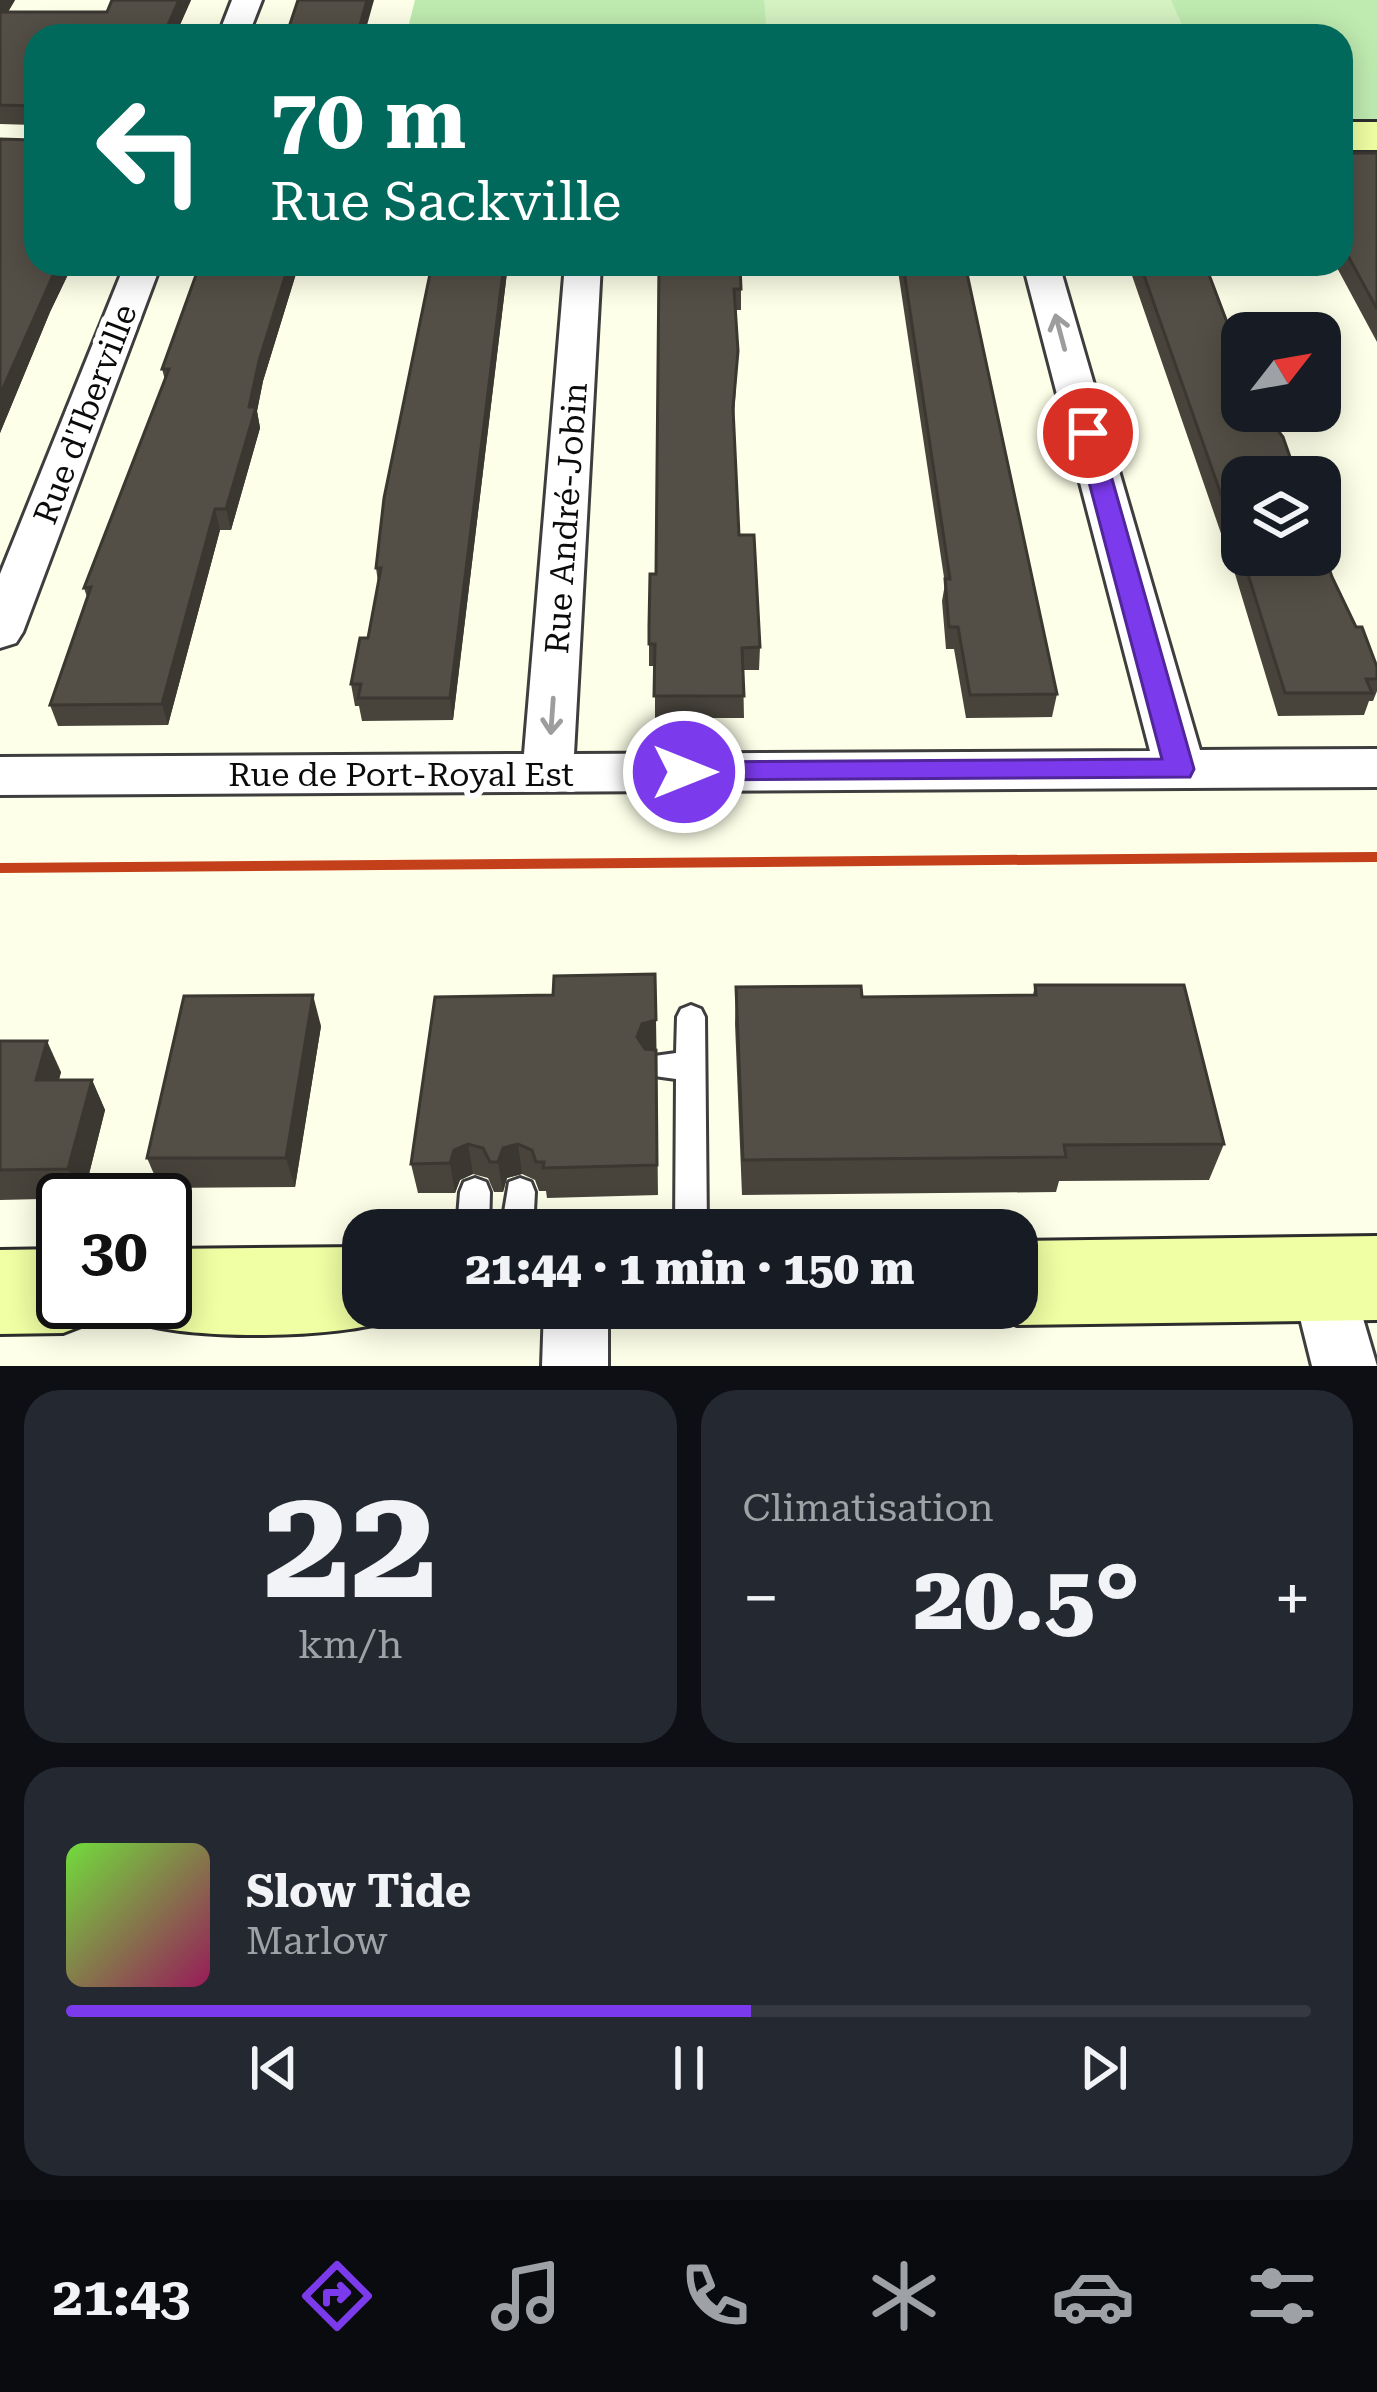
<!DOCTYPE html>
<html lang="fr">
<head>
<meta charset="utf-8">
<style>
  :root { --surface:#171b24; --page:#242831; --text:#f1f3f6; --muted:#9ea1a6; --line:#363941; --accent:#7c3aed }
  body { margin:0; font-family:"Roboto Serif",serif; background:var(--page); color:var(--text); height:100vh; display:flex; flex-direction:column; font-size:45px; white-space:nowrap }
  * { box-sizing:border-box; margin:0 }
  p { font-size:39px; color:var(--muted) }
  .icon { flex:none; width:66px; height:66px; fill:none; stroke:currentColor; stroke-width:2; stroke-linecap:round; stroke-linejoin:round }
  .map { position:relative; height:1366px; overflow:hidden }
  .panel { display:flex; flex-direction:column; gap:24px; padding:24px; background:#0d0f14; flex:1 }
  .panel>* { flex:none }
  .top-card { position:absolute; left:24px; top:24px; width:1329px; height:252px; border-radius:36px; box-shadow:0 6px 30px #0003; background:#00695c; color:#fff; overflow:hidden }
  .needle { width:78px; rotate:59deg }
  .fabs { position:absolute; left:1221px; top:312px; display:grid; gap:24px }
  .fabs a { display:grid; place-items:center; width:120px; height:120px; border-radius:24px; background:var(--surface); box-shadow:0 6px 30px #0003; font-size:60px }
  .speed { position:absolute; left:36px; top:1173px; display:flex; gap:24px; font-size:60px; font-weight:700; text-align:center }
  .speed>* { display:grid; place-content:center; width:156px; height:156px; border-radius:50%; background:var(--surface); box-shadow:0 6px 30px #0003; line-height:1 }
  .speed .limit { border:6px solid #111; border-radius:18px; background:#fff; color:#111 }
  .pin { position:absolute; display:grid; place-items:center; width:102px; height:102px; color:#fff; margin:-51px; border:6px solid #fff; border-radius:50%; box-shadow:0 3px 12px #0007 }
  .me { position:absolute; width:132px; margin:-66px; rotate:90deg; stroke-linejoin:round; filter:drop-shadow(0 0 9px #0008) }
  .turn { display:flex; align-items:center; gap:42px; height:252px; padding:0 48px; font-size:54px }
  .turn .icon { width:156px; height:156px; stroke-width:2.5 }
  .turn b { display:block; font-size:84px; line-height:102px }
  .big { font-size:90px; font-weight:800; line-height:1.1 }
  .panel .card { flex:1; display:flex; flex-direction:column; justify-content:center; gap:18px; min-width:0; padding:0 42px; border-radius:36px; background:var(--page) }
  .panel .dial { align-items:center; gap:0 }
  .dial b { font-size:156px; line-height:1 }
  .song { display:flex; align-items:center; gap:36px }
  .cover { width:144px; height:144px; border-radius:18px; background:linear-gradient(135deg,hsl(100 70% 55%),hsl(330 70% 35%)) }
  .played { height:12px; border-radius:6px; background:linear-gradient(90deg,var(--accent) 55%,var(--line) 55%) }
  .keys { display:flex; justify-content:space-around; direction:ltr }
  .heat { display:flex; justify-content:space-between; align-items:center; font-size:66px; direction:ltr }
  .panel .tiles { flex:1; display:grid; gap:24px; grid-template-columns:1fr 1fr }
  .card:last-child { grid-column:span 2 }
  .trip { position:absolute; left:342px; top:1209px; width:696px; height:120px; border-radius:36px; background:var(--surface); box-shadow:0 6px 30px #0003; font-weight:800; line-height:120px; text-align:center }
  .tabs { display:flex; height:192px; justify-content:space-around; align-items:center; background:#090b0e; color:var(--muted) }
  .tabs .icon { width:84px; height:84px }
  .tabs .on { color:var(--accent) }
  .tabs b { font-size:54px; color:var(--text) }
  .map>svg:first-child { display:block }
  .green { fill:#bfebb0 }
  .pitch { fill:#d5f2c2 }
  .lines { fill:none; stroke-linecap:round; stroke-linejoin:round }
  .lane-casing { stroke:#3e3e3e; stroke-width:6 }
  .street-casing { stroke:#3e3e3e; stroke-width:6 }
  .secondary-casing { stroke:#2d2d2d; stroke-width:6 }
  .lane { fill:#fff; fill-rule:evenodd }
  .street { fill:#fff; fill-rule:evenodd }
  .secondary { fill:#f0ffa3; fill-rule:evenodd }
  .rail { stroke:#c3401a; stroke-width:10 }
  .wall { fill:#48443c }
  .shaded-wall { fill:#3b3731 }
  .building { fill:#544f46; stroke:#3b3731; stroke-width:3 }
  .oneway { stroke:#9d9d9d }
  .route { fill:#7c3aed; stroke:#51269a; stroke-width:3 }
  .labels { text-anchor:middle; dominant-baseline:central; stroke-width:12; stroke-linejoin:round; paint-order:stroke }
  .street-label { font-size:33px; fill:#0b0b0b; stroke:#fff }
</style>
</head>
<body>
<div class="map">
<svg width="1377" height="1366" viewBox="0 0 1377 1366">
  <rect width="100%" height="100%" fill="#fdffe8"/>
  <path class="green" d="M415,0h962v119h-36v-83h-935z"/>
  <path class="pitch" d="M764,0h407l16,36h-420z"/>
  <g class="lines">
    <g class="lane-casing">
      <g id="lane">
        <path d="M691,1005l10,4 4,8 2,213h-32l1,-151 -29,-4 -5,-9 5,-9 29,-4 1,-36 4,-8z"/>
        <path d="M475,1178l11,4 4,10 -1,38h-32l3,-38 4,-10z"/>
        <path d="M520,1178l11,4 4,10 -2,38h-32l8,-48z"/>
      </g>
    </g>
    <g class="street-casing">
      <g id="street">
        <path d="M232,0h30l-14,36h-30z"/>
        <path d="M125,264h36l-138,368 -7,11 -16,5v-74z"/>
        <path d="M565,264h36l-27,490 576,-3 -127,-487h36l141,486 177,-1v38l-1377,8v-38l524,-3z"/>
        <path d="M1322,1248l23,9 32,109h-65l-22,-88 9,-21z"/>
        <path d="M544,1308h64v58h-66z"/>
      </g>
    </g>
    <g class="secondary-casing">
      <g id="secondary">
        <rect x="1341" y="122" width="36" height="28"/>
        <path d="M1377,1236v84l-360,5 -33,-17h33v-67z"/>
        <path d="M363,1247v61h36l-5,11c-53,20 -208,22 -260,2l-9,-19h40v-53z"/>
        <path d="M63,1249v53h40l-9,19 -31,12 -63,1v-84z"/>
      </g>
    </g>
    <use href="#lane" class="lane"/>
    <use href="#street" class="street"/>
    <use href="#secondary" class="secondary"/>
    <path class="rail" d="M0,868l1377,-11"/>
  </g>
  <g class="wall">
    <path d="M0,0h15l-7,12h99l5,-12h79l-16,36 -139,228h37l-23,48 -50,121v-294l34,1v-15l-34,-1z"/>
    <path d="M1341,153h36v189l-42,-78h6z"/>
    <path d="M200,264h99l-36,117 -6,30 3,17 -29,102h-11l-52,195 -110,1 -8,-21 37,-108 -3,-9 67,-171 14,-37 -3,-11z"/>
    <path d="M432,264h76l-55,456 -91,1 -3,-15h-4l-4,-22 17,-46 10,-56 -2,-14z"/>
    <path d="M659,264l82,25v21h-6l3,41 -4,67 5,117 21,112 -1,23h-16l1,48h-89v-52h-6v-40l7,-52z"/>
    <path d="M897,264h68l92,430 -5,23 -86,1 -12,-69h-8l-4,-48 3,-17z"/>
    <path d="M1128,264h77l37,147 90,166 45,90v24l-4,10h-4l-5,14 -86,1 -43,-142z"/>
    <path d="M655,974l3,221 -111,3 -1,-7h-7l-4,-11 -13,-6 -15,4 -4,14h-9l-6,-14 -15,-4 -13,6 -5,13h-37l-7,-29 142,-169z"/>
    <path d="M1035,985l189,159 -15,36 -150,1 -3,11 -314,3 -7,-171 1,-37 126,10 171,-2z"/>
    <path d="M321,1026l-26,161 -135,1 -13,-30z"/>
    <path d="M0,1041l61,31 -2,8h33l13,30 -22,88 -83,2z"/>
  </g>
  <g class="shaded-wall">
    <path d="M0,0h15l-15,25z"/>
    <path d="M179,0h12l-16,36h-12z"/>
    <path d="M367,0h7l-10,36h-7z"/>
    <path d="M58,264h15l-23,48 -50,121v-38z"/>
    <path d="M289,264h10l-36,117 -6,30 3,17 -29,102 -5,-21 33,-148z"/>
    <path d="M504,264h4l-55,456 -3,-22z"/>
    <path d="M215,509l5,21 -52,195 -6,-21z"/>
    <path d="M313,995l8,31 -26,161 -9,-29z"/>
    <path d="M656,1020l1,61 1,114 -2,-144 -13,4 -6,-18 5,-13z"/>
    <path d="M47,1041l14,31 -11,39 -14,-31z"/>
    <path d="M92,1080l13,30 -22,88 -15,-29z"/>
    <path d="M468,1144l5,30 -13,6 -5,13 -5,-30 4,-13z"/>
    <path d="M518,1144l4,30 -15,4 -4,14 -5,-30 5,-14z"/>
  </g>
  <g class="building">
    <path d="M112,0h67l-16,36h-127v228h22l-58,131v-256l34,1v-34l-34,-1v-93h107z"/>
    <path d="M298,0h69l-10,36h-71z"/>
    <path d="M1341,153h36v156l-36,-66z"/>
    <path d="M200,264h89l-30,97 -10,46h7l-30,102h-11l-53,195 -112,1 41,-118 -7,1 85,-219h-7z"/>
    <path d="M432,264h72l-54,434h-92l3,-14h-10l9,-46h8l13,-70h-5l8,-70z"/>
    <path d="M659,264h81l1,25h-7l4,62 -5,57 6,127h15l6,112 -18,1 2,48h-90l1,-52h-6v-18l1,-52h6z"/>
    <path d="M903,264h62l92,430 -87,1 -12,-68h-9l-4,-48h5z"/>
    <path d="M1140,264h65l37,98v49h19l6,16 9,1 7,9 14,40h-55v77z"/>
    <path d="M1320,542l12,35 24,50h6l15,40v12h-11l6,14h-87l-43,-138h78z"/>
    <path d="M655,974l1,46 -14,4 -5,13 8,12 11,1 1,115 -114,3 1,-6h-8l-4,-12 -14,-6 -15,4 -5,14h-8l-7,-14 -15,-4 -14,6 -4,13 -39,1 24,-167 118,-2 1,-19z"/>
    <path d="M1035,985h149l40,159 -160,1 2,12 -323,3 -7,-173 125,-1 1,11 174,-2z"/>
    <path d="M313,995l-27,163h-139l37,-162z"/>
    <path d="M0,1041h47l-11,39h56l-24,89 -68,1z"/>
  </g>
  <defs><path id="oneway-shaft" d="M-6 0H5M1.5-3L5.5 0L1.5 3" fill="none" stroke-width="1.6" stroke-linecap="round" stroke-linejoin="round" transform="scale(3)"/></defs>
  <g class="oneway">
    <use href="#oneway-shaft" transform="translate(1060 332) rotate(-105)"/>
    <use href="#oneway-shaft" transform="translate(552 716) rotate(94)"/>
  </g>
  <path class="route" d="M1088,426l11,7 95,336 -4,8 -516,3v-15l10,-3 478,-3 -86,-326z"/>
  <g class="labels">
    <g class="street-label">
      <text transform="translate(85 414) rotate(-69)">Rue d'Iberville</text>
      <text transform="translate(566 518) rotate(-86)">Rue André-Jobin</text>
      <text x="401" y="774">Rue de Port-Royal Est</text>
    </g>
  </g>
</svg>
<div class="fabs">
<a><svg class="needle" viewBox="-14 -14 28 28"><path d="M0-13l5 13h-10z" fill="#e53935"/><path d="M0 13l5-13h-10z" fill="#9ea1a6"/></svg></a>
<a><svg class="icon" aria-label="layers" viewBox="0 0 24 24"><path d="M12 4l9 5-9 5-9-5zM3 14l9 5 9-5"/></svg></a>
</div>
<div class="speed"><div class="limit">30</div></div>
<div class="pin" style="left:1088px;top:433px;background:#d93025"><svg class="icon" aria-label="arrive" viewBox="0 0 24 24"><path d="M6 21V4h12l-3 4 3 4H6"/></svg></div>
<svg class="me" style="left:684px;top:772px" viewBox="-20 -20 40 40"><circle r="17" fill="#7c3aed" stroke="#fff" stroke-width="3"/><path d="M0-11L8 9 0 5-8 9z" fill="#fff"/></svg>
<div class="trip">21:44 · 1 min · 150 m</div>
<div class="top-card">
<div class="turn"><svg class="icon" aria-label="left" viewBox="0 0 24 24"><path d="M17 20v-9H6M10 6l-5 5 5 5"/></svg><div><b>70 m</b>Rue Sackville</div></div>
</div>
</div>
<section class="panel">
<div class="tiles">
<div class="card dial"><b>22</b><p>km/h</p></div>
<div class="card"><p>Climatisation</p>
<div class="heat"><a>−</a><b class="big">20.5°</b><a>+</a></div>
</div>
<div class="card">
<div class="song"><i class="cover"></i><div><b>Slow Tide</b><p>Marlow</p></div></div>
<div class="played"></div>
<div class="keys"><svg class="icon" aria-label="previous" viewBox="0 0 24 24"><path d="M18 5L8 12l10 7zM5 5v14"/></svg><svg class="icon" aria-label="pause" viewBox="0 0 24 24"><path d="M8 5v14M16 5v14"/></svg><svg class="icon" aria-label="next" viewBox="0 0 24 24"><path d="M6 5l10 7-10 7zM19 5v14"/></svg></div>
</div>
</div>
</section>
<nav class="tabs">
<b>21:43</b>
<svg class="icon on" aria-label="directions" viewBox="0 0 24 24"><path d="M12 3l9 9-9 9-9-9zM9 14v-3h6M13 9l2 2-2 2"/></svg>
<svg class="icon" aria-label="music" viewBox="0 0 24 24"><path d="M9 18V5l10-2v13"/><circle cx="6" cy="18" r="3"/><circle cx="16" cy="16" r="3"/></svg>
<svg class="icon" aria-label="phone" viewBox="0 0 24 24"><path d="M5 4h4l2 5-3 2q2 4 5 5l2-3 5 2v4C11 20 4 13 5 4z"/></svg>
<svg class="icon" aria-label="climate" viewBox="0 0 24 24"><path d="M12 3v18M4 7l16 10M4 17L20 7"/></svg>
<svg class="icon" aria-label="car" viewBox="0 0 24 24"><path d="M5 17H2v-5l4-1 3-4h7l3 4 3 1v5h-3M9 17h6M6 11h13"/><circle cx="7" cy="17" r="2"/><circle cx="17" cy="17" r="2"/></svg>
<svg class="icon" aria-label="filters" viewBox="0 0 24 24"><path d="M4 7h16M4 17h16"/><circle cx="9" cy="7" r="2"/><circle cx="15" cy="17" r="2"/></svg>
</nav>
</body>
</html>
